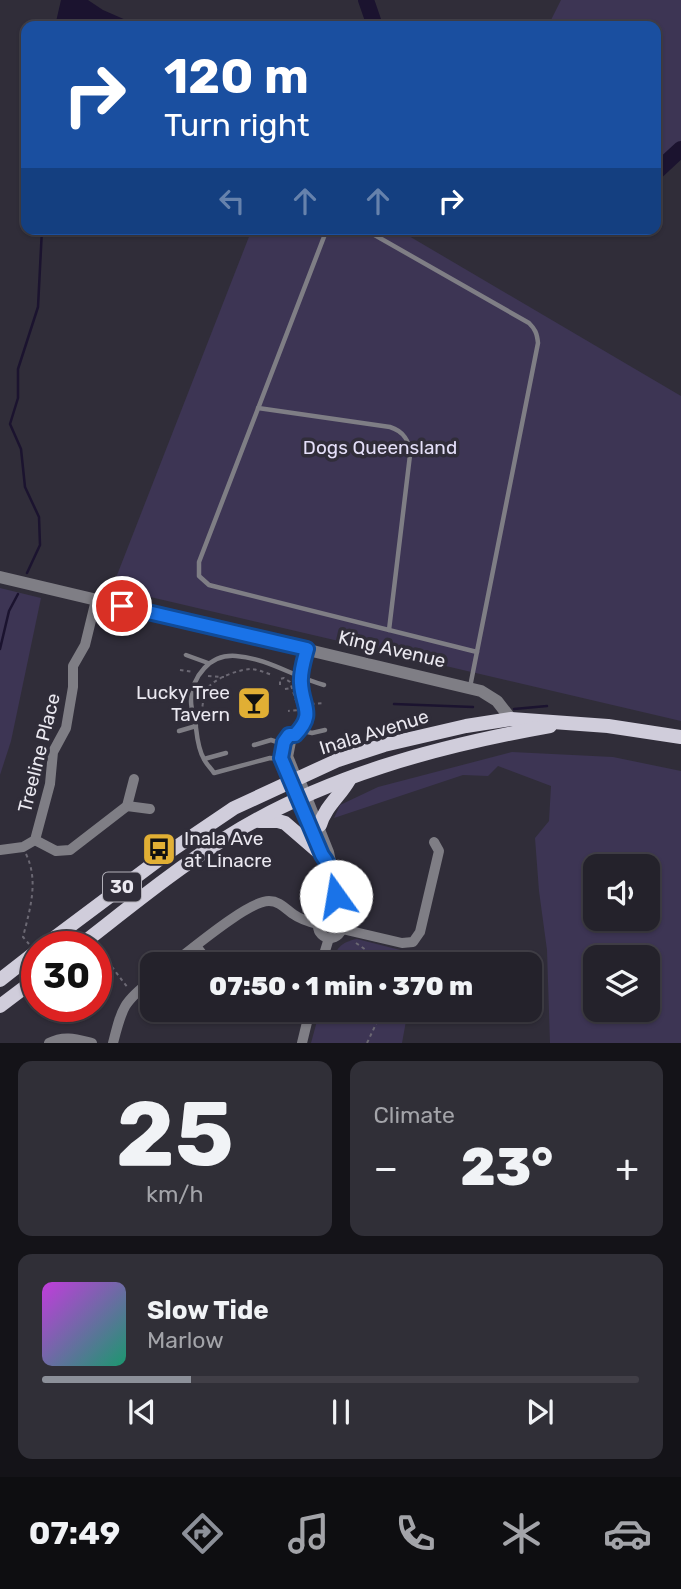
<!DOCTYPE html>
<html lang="en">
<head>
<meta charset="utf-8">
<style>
  :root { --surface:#24222b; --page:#302f37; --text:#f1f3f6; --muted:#a3a4a9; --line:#413f47; --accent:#8c9099 }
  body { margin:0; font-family:Rubik,sans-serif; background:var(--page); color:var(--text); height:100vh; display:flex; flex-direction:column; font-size:26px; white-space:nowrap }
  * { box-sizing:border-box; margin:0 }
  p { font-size:23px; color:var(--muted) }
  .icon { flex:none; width:38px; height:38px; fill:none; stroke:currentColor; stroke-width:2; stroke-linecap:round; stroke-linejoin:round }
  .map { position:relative; height:1043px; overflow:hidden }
  .drawer { display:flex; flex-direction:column; gap:18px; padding:18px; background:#141318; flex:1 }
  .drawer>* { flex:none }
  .hud { position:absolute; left:21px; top:21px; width:640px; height:214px; border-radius:14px; box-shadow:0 2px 5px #0004,0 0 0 2px var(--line); background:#1a4fa0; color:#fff; overflow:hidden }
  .tools { position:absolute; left:583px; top:854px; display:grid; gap:14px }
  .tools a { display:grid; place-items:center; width:77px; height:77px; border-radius:14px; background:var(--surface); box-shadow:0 2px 5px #0004,0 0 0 2px var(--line); font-size:35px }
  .speed { position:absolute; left:21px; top:931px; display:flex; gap:14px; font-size:35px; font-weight:700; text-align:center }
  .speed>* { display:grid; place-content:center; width:91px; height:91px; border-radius:50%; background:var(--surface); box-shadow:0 2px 5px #0004,0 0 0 2px var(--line); line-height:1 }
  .speed .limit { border:10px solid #d22; background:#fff; color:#111 }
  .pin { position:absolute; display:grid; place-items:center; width:60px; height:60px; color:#fff; margin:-30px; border:4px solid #fff; border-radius:50%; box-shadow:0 2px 7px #0007 }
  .me { position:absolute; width:77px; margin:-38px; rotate:347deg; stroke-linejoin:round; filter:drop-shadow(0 0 5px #0008) }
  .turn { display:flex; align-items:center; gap:24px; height:147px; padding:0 28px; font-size:32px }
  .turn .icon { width:91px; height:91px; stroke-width:2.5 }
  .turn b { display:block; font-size:49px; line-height:60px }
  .lanes { display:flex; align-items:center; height:66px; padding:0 28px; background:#0003; justify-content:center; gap:35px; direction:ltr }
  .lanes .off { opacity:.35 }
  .big { font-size:52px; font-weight:800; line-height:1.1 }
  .drawer .card { flex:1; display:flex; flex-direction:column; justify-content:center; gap:10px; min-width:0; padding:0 24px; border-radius:14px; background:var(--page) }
  .drawer .dial { align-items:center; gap:0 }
  .dial b { font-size:91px; line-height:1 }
  .song { display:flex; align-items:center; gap:21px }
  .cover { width:84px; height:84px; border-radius:10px; background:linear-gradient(135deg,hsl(290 70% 55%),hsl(160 70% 35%)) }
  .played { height:7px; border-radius:4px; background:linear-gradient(90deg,var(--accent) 25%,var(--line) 25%) }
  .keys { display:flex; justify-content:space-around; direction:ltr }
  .heat { display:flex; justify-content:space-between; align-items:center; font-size:38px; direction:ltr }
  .drawer .tiles { flex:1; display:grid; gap:18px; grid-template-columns:1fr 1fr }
  .card:last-child { grid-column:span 2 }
  .trip { position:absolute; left:140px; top:952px; width:402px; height:70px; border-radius:14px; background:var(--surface); box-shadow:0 2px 5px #0004,0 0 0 2px var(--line); font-weight:800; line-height:70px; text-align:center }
  .tabs { display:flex; height:112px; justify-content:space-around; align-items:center; background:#0e0e11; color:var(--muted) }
  .tabs .icon { width:49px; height:49px }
  .tabs .on { color:var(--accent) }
  .tabs b { font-size:32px; color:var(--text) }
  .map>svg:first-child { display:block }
  .green { fill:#3d3554; fill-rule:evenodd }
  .water { fill:#1b132f }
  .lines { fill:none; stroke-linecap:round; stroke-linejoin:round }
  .stream { stroke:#1b132f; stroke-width:2.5 }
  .river { stroke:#1b132f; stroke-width:16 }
  .path { stroke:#6b6873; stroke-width:2; stroke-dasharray:3.5 3.5; stroke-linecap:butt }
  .service { stroke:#7f7e85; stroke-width:4.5 }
  .minor { stroke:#7f7e85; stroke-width:10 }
  .tertiary { stroke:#7f7e85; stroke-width:12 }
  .primary { stroke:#d0cddb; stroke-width:14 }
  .route-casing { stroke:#114b97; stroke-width:18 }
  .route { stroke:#1a73e8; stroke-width:12 }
  .labels { text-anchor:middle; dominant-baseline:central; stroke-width:7; stroke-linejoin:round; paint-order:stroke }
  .shield { fill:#302d39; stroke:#b2b0b9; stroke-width:2 }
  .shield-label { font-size:18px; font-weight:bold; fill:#eae8f0 }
  .park-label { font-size:19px; fill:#e4dff8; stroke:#302d39 }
  .street-label { font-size:19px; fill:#eae8f0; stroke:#302d39 }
  .poi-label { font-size:19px; fill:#eae8f0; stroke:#302d39; text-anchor:end }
</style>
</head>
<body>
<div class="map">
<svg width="681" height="1043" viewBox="0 0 681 1043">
  <rect width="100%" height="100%" fill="#302d39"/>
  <g class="green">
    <path d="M561,0h120v149l-25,23v-146h-108z"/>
    <path d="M252,229h145l284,167v325l-569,-133z"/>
    <path d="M0,588l41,10 -30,143 -11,34z"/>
    <path d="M512,752l101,5 68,14v272h-131l-3,-93 -8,-59 -4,-53 14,-17 2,-35 -53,-20 -10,10 -25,-1 -129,43 6,-13 38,-18zM648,866v53h-53v-53zM648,957v53h-53v-53z"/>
    <path d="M357,939l63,16 -2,9h-86c3,-15 9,-22 25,-25z"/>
    <path d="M320,1010h88l-6,33h-91z"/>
  </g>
  <path class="water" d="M61,0h27l15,10 32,14 24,2h-104z"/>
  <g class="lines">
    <g class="stream">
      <path d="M27,573l13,-28 -1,-28 -14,-30 -4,-38 -11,-25 8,-26v-29l20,-62 4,-78"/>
      <path d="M0,649l9,-38 9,-17"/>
      <path d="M394,704l79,3"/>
      <path d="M514,709l33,-3"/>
    </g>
    <g class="river">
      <path d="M366,0l9,26"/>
      <path d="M656,172l25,-23"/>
    </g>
    <g class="path">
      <path d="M180,670l13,2"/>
      <path d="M208,676l16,1"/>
      <path d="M280,685v-6l4,-1 6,4 9,28 -11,1"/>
      <path d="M285,689l6,-1"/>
      <path d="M311,704l13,-1"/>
      <path d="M200,713c4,-6 2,-14 5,-21 6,-13 32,-22 45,-23 7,0 16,4 22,6"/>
      <path d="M175,720l13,-4"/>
      <path d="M26,854c13,27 4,55 -3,83l6,7"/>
      <path d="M356,943l10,7 7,14"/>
      <path d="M99,950l29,38"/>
      <path d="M367,1043l9,-19 2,-14"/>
    </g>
    <g class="service">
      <path d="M327,229l-128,333v14l10,9 268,67"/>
      <path d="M364,229l165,94c6,6 8,10 9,20l-68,344"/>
      <path d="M258,408l132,19c13,4 20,14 20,28l-21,175"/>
      <path d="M186,655l22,8"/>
      <path d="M299,730l13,3 13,-3"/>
      <path d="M179,731l17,-5"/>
      <path d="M295,735l-4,21 8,20"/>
      <path d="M254,745l17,-5 21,7"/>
      <path d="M204,759l22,-6"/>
      <path d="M281,759l-11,-1 -56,15c-3,-5 -8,-9 -10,-14 -5,-8 -7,-22 -8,-31 -1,-9 -5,-18 -5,-27 1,-25 19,-47 45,-45 31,2 58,21 88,29"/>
      <path d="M289,780c-6,-17 -13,-29 0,-45h6c21,-21 7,-28 6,-52 -1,-11 3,-22 5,-33"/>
    </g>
    <g class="minor">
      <path d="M299,777l30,75 7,34 -4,28"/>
      <path d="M289,781l31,70"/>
      <path d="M127,806l23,3"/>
      <path d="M35,840l21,11 14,-1 57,-44 7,-27"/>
      <path d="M0,850l23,-3 12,-7 15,-56 3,-32 13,-24 7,-41v-21l12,-21 11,-45"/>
      <circle cx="330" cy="926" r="12"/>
      <path d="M342,929l60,14 11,-1 7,-10 19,-81 -5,-9"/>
      <path d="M196,946l14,18"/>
      <path d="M172,964c19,-14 76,-63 97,-63 10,0 16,7 24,13 7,5 16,8 25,10"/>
      <path d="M321,964l8,-26"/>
      <path d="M49,1043c15,-8 27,-4 43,0"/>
      <path d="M113,1043c9,-35 10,-41 39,-63"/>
      <path d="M302,1043l8,-33"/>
    </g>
    <path class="tertiary" d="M0,577l481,114 16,10 14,18"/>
    <g class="primary">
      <path d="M259,821h19l7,2 37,32"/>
      <path d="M320,825c5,-18 20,-29 29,-45"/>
      <path d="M42,947l127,-95 65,-44 104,-48 46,-15 82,-19 45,-7 97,7 73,11"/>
      <path d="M78,947c48,-37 95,-76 146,-108 97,-62 214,-93 326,-113"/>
      <path d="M0,980l37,-29"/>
      <path d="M0,1006l37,-28"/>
    </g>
  </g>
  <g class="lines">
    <g class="route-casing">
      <path id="route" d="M122,606l185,43c-3,11 -7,23 -6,34 1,24 15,30 -6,52h-6l-5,7 -3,16 41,97c10,13 14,25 14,41"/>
    </g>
    <use href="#route" class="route"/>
  </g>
  <defs>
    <g id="bar-square" transform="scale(1.75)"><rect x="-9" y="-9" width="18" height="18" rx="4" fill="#e1af34" stroke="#302d39"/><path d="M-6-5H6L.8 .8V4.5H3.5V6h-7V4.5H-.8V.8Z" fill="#111"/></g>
    <g id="bus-square" transform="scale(1.75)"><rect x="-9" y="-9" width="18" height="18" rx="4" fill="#e1af34" stroke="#302d39"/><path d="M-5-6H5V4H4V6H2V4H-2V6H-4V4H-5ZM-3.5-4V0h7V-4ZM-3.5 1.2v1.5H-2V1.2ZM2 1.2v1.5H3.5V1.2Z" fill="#111"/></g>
  </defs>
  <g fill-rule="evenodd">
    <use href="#bar-square" x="254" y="703"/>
    <use href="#bus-square" x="159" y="849"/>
  </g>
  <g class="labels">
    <rect class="shield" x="103" y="872.5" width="38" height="29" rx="5"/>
    <g class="shield-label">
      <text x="122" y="887">30</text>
    </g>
    <g class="park-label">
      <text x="380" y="447">Dogs Queensland</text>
    </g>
    <g class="street-label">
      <text transform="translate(392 649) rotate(13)">King Avenue</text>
      <text transform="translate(374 732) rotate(-17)">Inala Avenue</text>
      <text transform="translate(39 753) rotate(-76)">Treeline Place</text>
    </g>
    <g class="poi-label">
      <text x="230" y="692">Lucky Tree<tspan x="230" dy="22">Tavern</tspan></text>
      <text x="184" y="838" text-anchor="start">Inala Ave<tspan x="184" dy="22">at Linacre</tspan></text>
    </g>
  </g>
</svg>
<div class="tools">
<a><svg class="icon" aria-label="sound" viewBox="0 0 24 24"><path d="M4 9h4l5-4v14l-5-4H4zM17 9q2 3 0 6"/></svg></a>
<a><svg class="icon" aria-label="layers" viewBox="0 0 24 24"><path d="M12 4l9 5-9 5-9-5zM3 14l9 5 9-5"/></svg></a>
</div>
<div class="speed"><div class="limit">30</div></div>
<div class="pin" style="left:122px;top:606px;background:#d93025"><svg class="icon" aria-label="arrive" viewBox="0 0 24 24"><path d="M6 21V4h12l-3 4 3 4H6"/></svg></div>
<svg class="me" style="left:336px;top:896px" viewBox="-20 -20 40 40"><circle r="19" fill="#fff"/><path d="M0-13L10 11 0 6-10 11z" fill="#1a73e8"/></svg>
<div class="trip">07:50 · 1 min · 370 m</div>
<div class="hud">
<div class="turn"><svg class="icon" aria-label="right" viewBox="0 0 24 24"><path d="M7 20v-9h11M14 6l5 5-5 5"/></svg><div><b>120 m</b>Turn right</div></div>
<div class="lanes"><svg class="icon off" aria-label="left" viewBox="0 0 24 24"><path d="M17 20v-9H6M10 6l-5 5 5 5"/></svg><svg class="icon off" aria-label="ahead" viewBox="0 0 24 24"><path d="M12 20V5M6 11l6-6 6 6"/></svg><svg class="icon off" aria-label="ahead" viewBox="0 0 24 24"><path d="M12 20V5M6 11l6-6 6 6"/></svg><svg class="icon" aria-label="right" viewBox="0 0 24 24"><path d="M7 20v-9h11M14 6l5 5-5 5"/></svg></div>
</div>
</div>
<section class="drawer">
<div class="tiles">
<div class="card dial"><b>25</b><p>km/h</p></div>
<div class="card"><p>Climate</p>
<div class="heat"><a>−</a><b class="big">23°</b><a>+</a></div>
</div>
<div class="card">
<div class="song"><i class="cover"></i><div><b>Slow Tide</b><p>Marlow</p></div></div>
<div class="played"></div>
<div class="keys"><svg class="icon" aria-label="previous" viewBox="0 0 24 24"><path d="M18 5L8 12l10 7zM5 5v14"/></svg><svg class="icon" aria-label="pause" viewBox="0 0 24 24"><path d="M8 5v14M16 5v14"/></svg><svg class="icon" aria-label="next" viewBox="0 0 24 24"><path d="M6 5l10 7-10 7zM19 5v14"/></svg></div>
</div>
</div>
</section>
<nav class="tabs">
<b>07:49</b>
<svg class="icon on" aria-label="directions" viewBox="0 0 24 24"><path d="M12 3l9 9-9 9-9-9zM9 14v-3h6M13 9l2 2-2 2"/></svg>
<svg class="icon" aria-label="music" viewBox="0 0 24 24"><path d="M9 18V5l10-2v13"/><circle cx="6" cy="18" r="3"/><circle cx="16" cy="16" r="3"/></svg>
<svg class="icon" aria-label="phone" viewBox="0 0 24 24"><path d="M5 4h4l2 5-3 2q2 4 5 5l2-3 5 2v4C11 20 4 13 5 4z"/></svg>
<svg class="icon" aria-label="climate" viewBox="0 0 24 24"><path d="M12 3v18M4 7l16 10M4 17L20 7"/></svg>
<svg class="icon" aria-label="car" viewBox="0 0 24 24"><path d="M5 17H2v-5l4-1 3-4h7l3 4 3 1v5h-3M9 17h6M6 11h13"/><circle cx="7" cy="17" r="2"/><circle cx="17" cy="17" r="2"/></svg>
</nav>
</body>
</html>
